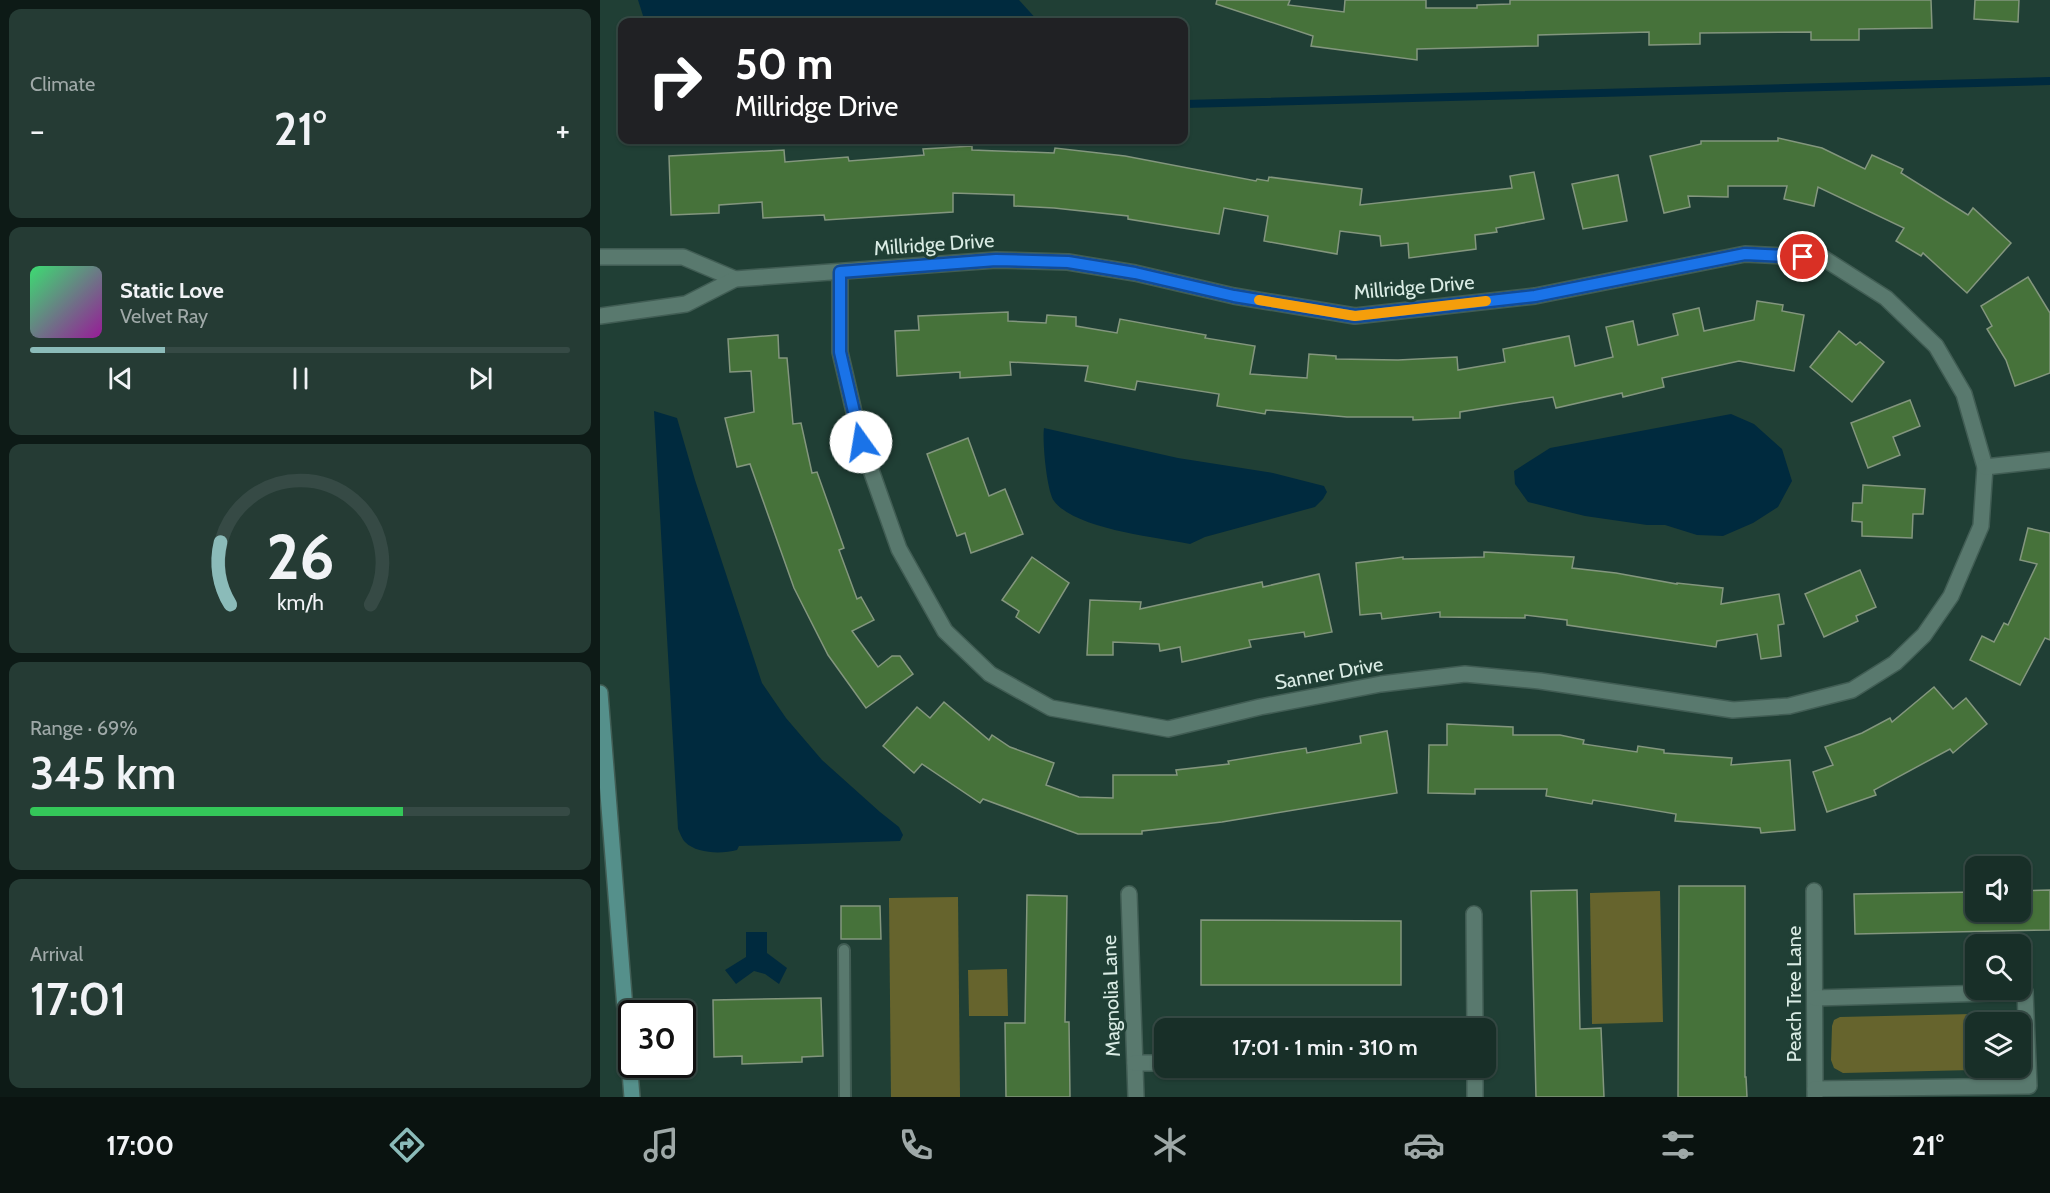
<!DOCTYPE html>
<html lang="en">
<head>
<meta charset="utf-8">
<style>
  :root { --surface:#182f28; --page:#253b34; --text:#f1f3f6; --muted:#9fa9a8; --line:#364a45; --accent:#8bbbb9 }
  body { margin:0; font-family:Cabin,sans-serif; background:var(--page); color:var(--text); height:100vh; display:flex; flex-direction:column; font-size:22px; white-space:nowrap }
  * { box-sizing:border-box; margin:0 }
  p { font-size:20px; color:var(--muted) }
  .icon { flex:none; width:33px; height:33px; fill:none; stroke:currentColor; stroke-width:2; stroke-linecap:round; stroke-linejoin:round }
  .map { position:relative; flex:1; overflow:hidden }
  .details { display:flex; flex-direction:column; gap:9px; padding:9px; background:#0d1a16; width:600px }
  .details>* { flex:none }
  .top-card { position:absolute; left:18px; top:18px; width:570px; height:126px; border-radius:12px; box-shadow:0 2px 4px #0004,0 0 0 2px var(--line); background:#202124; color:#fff; overflow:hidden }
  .controls { position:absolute; left:1365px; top:856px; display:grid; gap:12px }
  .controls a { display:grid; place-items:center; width:66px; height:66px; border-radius:12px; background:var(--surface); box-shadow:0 2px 4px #0004,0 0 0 2px var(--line); font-size:30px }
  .speed { position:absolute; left:18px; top:1000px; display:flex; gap:12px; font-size:30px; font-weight:700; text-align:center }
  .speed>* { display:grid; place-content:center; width:78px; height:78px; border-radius:50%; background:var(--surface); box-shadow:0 2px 4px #0004,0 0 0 2px var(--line); line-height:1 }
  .speed .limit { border:3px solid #111; border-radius:9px; background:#fff; color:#111 }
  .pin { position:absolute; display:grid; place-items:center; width:51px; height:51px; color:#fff; margin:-26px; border:3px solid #fff; border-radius:50%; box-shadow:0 2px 6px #0007 }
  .me { position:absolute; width:66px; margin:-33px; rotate:347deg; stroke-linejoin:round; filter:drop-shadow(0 0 4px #0008) }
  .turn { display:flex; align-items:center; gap:21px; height:126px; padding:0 18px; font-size:27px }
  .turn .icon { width:78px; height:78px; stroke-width:2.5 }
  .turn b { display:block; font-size:42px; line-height:51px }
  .big { font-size:45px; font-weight:600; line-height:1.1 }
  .details .tile { flex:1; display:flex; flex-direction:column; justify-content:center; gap:9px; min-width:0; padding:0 21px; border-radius:12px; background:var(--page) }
  .details .dial { align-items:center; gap:0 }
  .dial svg { height:156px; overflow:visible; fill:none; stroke:var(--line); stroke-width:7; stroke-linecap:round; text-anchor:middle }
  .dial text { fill:var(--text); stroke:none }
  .song { display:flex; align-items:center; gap:18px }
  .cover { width:72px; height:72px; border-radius:9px; background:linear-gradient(135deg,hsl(140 70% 55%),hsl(300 70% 35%)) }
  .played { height:6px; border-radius:3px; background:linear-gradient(90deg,var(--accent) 25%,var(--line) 25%) }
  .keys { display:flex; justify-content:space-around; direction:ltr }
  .heat { display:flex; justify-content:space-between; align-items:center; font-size:33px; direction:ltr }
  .charge { height:9px; border-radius:4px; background:linear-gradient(90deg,#34c759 69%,var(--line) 0) }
  .trip { position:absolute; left:554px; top:1018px; width:342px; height:60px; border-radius:12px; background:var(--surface); box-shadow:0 2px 4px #0004,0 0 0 2px var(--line); font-weight:600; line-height:60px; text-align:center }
  .tabs { display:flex; height:96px; justify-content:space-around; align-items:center; background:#0a1310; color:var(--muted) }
  .tabs .icon { width:42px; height:42px }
  .tabs .on { color:var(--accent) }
  .tabs b { font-size:27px; color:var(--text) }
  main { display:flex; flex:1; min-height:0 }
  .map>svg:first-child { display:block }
  .green { fill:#66642d }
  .water { fill:#002a3e }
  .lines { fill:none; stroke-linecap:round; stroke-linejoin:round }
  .stream { stroke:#002a3e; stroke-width:8 }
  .building { fill:#46723a; stroke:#83967e; stroke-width:1.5 }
  .lane-casing { stroke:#415d54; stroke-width:14 }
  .street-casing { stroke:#415d54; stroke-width:18 }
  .secondary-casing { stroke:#415d54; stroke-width:18 }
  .lane { stroke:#59796e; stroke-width:10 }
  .street { stroke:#59796e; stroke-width:15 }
  .secondary { stroke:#55908b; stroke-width:15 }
  .route-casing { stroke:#114b97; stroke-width:15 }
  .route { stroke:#1a73e8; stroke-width:10 }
  .slow { stroke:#f59e0b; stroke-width:10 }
  .labels { text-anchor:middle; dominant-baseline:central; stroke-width:6; stroke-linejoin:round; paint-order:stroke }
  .street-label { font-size:20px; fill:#daece5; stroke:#203f35 }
</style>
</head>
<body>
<main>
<section class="details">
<div class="tile"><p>Climate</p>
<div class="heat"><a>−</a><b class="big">21°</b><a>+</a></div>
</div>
<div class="tile">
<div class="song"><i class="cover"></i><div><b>Static Love</b><p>Velvet Ray</p></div></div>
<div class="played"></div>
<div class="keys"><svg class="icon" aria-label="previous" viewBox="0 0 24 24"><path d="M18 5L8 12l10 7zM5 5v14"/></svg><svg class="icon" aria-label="pause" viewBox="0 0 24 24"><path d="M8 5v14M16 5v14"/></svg><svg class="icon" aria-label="next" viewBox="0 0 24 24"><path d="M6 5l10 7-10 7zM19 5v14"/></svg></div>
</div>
<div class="tile dial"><svg viewBox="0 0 100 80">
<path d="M14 69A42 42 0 1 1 86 69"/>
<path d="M14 69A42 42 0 0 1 9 37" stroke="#8bbbb9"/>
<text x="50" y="56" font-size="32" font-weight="700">26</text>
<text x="50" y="72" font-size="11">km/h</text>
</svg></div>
<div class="tile"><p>Range · 69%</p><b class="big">345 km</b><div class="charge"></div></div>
<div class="tile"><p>Arrival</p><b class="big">17:01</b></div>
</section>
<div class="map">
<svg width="1450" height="1097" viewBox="0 0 1450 1097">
  <rect width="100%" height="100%" fill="#203f35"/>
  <g class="green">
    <path d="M1060,891l3,131 -71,2 -2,-131z"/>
    <path d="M358,897l2,200h-69l-2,-199z"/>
    <path d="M407,969l1,47h-39l-1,-46z"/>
    <path d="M1372,1014l1,56 -130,3 -9,-5 -3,-8 1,-34 2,-6 6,-3z"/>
  </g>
  <g class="water">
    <path d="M38,0h381l20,22h-394z"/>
    <path d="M54,411l23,7 18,62 67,203 24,35 36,42 58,52 19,15 4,8 -3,6 -161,5 -2,4c-15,4 -40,4 -52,-8 -3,-3 -5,-9 -7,-13z"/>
    <path d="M1131,414l23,10 28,25 10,32 -14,26 -25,16 -30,13 -26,-1 -32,-10h-18l-62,-9 -57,-14 -13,-18 -1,-13 36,-23z"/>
    <path d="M444,428l134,30 95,15 51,13 3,6 -4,7 -8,8 -110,30 -15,7c-35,-7 -115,-15 -136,-43 -7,-9 -12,-60 -10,-73z"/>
    <path d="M146,932h21v21l20,15 -8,16 -14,-10 -11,-3 -18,13 -11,-14 21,-13z"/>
  </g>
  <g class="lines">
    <path class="stream" d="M584,104l866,-23"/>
  </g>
  <g class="building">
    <path d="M617,0h73l-2,5 56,7 1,-12h81v8h51v-3l33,-1v-4h421l1,28 -73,1v11h-48v-8l-111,1v11l-51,1v-13l-111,3v11l-121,3v11l-106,-14 2,-10 -97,-32z"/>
    <path d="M1375,0h44l-1,22 -44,-3z"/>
    <path d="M1178,138l44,10 43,21 7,-14 31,14 -2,4 67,42 5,-7 38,35 -44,50 -44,-40 -2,3 -25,-15 8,-13 -86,-41 -4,19 -30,-7 3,-13h-59v11l-40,-1 2,11 -26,6 -14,-57 51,-12v-3h77z"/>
    <path d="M372,146v4l82,3 1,-5 70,8 131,25 1,-2 11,2 1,-4 93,12 -2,16 152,-17 -2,-12 24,-4 10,47 -48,9 1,4 -22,3 1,14 -67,9 -1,-15 -27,3 -1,-10 -40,-5 -3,23 -73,-13 4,-25 -44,-8 -5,26 -91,-15v-3l-74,-8 -40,-2v-11l-61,-2v19l-128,8 -1,-5 -61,3 -1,-16 -43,3v8l-48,2 -2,-59 115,-6 1,12 63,-5 1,4 75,-6 -1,-6z"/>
    <path d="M1018,175l9,46 -44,8 -11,-45z"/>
    <path d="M1428,277l22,36v60l-35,13 -9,-26 -19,-31 5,-3 -11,-20z"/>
    <path d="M1157,301l26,4 -1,6 22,4 -10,56 -55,-10 -77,17 2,9 -41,10 -1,-4 -66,15 -3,-11 -93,15v6l-47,2v-3h-66l-81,-7 -1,4 -48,-8 2,-12 -82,-13 -2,9 -50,-9 3,-15 -78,-4 1,13 -51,3v-6l-63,4 -2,-45 24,-1 -1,-14 90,-4v9l38,2 1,-8 29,2v9l41,7 3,-14 86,16 -1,3 50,8 -5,28 57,4 2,-24 27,2v3l62,1 59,-3 1,13 47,-8 -2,-13 66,-13 6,30 38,-9 -7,-30 27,-6 5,24 40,-10 -5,-21 26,-6 5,23 50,-11z"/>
    <path d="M1239,331l17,14 4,-3 24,20 -32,40 -42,-35z"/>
    <path d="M178,335l1,23h8l6,66 8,-1 11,50 5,-1 27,76 -5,2 18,49 4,-2 13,23 -22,11 26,36 14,-11h8l13,18 -47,34 -38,-53 -34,-67 -44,-124 -13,3 -12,-49 29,-6 -3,-41 -21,1 -2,-33z"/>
    <path d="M1310,400l10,26 -27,11 7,18 -32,13 -17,-45z"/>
    <path d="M368,438l21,58 16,-7 18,45 -52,19 -6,-20 -8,3 -30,-82z"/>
    <path d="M1263,485l62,4 -2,25h-10l-1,24 -50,-2v-14l-10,-1 1,-18h9z"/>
    <path d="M1428,528l22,5v107l-5,-2 -25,47 -50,-25 12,-24 12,6 10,-19 4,2 29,-61 -17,-4z"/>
    <path d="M884,552l90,5 -2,11 44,5 61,11v-1l46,5 -2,16 58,-10 5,30 -6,1 3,31 -20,3 -4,-25 -40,7 -1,6 -149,-22v-5l-42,-5v3l-85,-1v-5l-58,7 -1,-6 -21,2 -4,-52 47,-6v2l81,-2z"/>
    <path d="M432,557l37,26 -30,50 -23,-16 3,-6 -17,-11z"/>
    <path d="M1260,570l16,37 -20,9 2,5 -34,16 -19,-43z"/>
    <path d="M719,574l13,58 -27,5 -1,-5 -55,8 2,7 -69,15 -2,-15 -20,4 -1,-7 -46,-2v13h-26l3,-55 51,2 -1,7 122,-27 1,5z"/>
    <path d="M1334,687l19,22 13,-11 21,26 -34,29 -3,-4 -76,41 2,5 -49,17 -14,-40 20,-7 -8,-18 37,-14 28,-15 2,4z"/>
    <path d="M344,702l45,38 3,-5 18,12 44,16 -8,22 33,12 34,1v-23h64l-1,-5 53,-6 -1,-3 78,-13 1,5 54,-10 -1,-7 27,-5 10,62 -175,29 -80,9v3h-64l-95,-35 -3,4 -58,-39 -8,9 -31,-27 34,-39 13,11z"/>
    <path d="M847,724l66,3v8h47l24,5 -1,4 54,8 1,-6 26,4v3l68,5 -1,7 59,-5 5,70 -34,3 -1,-5 -85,-7 1,-7 -83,-14 -1,4 -46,-8 1,-7h-72v5l-47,-1 1,-48h18z"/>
    <path d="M1079,886h66v191h1l1,20h-69z"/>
    <path d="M977,890l3,139 21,-1 3,69h-68l-5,-206z"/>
    <path d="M1450,890v40l-195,4 -1,-40 122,-2v20h44v-21z"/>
    <path d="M427,895l40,1 -2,126h4l1,75h-64l-1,-74h20z"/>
    <path d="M241,906h39l1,33h-40z"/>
    <path d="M601,920l200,1v64h-200z"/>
    <path d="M221,998l2,58 -21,1v5l-60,2v-8l-28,1 -1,-57z"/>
  </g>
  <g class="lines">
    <g class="lane-casing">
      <path id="lane" d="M244,950l1,147"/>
    </g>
    <g class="street-casing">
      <g id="street">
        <path d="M0,257h83l52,22"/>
        <path d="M0,316l86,-12 49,-25 261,-19 72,2 67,11 99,23 121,20 180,-20 210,-42 78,4 63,40 50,48 28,48 21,73 -4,59 -30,70 -27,39 -29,28 -43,27 -63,16 -56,4 -193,-29 -75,-7 -84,10 -121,23 -92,22 -117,-21 -61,-34 -45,-43 -46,-82 -38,-107 -21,-90v-80"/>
        <path d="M1385,467l65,-7"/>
        <path d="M1214,891l1,206"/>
        <path d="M529,894l7,203"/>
        <path d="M874,914l1,115"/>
        <path d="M1215,998l210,-6 4,94 -214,3"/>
        <path d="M535,1063h29"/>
        <path d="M875,1068v29"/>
      </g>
    </g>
    <g class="secondary-casing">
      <path id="secondary" d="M0,693l32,404"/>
    </g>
    <use href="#lane" class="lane"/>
    <use href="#street" class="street"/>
    <use href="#secondary" class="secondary"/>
  </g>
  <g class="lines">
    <g class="route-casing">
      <path id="route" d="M261,442l-21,-90v-80l156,-12 72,2 67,11 99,23 121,20 180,-20 210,-42 58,3"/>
    </g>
    <use href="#route" class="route"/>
    <path class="slow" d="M659,300l96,16 131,-15"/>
  </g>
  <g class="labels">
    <g class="street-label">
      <text transform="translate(334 244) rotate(-4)">Millridge Drive</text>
      <text transform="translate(814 287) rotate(-5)">Millridge Drive</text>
      <text transform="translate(729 673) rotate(-10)">Sanner Drive</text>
      <text transform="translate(1194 994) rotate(-90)">Peach Tree Lane</text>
      <text transform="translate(511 996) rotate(-92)">Magnolia Lane</text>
    </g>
  </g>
</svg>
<div class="controls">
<a><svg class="icon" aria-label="sound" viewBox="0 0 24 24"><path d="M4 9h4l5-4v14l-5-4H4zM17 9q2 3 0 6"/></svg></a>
<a><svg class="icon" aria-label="search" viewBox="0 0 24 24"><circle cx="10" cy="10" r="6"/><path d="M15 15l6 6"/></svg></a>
<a><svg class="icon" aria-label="layers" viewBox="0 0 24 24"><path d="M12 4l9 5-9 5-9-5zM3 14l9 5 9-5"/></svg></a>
</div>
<div class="speed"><div class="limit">30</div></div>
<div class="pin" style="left:1203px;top:257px;background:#d93025"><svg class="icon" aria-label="arrive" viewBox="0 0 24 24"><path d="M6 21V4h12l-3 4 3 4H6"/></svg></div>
<svg class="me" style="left:261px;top:442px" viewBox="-20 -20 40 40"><circle r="19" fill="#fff"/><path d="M0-13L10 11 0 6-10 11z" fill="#1a73e8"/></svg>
<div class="trip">17:01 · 1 min · 310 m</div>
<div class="top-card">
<div class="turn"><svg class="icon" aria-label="right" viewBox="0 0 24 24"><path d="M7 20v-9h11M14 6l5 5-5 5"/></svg><div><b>50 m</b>Millridge Drive</div></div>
</div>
</div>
</main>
<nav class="tabs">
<b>17:00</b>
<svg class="icon on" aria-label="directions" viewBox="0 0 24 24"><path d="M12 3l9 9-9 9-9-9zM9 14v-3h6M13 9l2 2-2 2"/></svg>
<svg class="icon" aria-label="music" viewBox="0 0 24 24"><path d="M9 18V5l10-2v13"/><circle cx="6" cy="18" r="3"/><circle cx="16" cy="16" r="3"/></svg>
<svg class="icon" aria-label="phone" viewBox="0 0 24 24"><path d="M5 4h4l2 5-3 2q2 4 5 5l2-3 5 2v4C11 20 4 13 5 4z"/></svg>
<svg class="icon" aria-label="climate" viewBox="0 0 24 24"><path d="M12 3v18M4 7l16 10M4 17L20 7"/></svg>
<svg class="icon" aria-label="car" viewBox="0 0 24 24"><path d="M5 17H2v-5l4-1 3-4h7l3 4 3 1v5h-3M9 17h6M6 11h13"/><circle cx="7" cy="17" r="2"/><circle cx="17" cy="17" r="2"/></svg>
<svg class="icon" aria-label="filters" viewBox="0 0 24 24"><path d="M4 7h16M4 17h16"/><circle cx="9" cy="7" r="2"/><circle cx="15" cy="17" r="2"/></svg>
<b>21°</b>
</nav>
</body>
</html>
